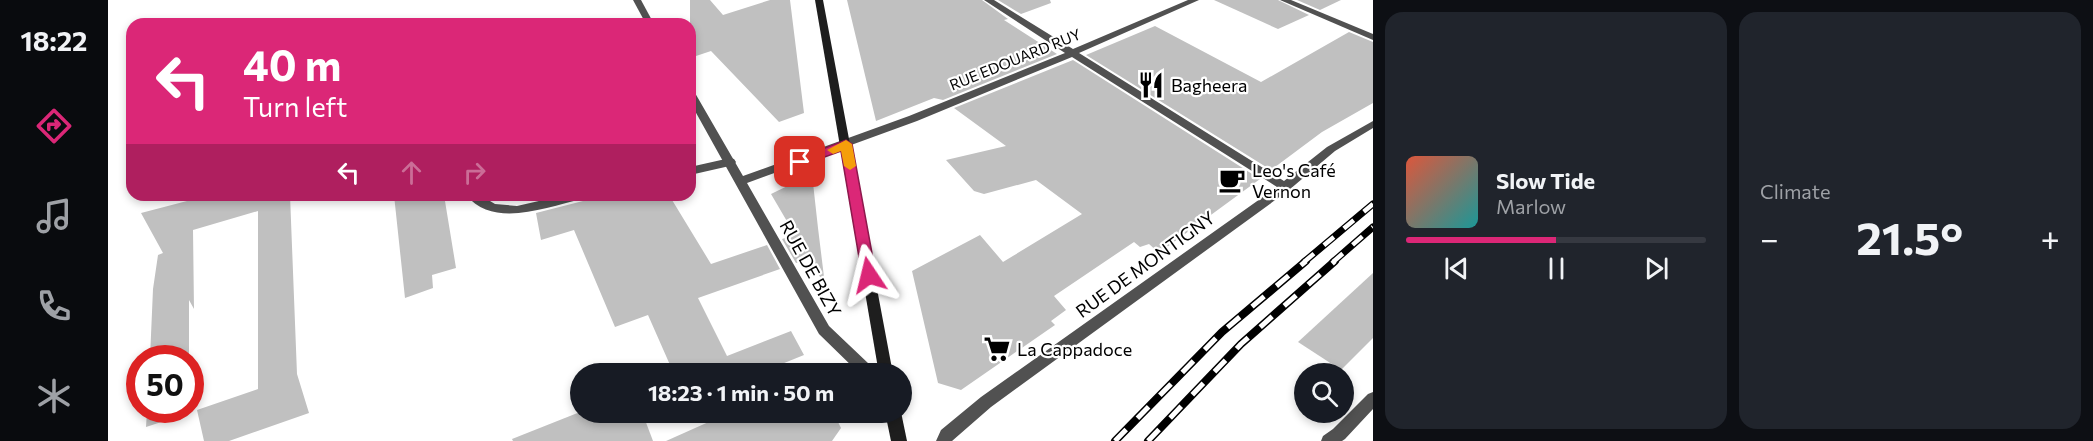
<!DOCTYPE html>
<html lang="en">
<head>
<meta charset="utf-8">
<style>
  :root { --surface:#171b24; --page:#20242c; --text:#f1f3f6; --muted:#9ea1a6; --line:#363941; --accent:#db2777 }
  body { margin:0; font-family:Commissioner,sans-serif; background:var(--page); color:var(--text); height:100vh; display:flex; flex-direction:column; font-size:22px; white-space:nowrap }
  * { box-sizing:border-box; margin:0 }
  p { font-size:20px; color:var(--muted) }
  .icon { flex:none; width:33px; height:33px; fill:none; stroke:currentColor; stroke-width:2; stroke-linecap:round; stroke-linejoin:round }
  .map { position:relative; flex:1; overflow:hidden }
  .side { display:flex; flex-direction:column; gap:12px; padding:12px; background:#0d0f14; width:720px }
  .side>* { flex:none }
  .banner { position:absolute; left:18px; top:18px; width:570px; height:183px; border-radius:18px; box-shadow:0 3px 9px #0003; background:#db2777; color:#fff; overflow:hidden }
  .tools { position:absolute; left:1186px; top:363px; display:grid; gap:12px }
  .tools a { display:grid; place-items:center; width:60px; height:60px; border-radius:50%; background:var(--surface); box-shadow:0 3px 9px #0003; font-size:30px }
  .speed { position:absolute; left:18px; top:345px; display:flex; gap:12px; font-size:30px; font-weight:700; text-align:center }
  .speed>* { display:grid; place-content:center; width:78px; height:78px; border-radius:50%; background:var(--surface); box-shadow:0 3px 9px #0003; line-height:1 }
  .speed .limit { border:9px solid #d22; background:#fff; color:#111 }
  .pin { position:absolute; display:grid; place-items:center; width:51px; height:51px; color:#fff; margin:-26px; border-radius:12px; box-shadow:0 3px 9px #0006 }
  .me { position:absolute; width:66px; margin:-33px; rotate:350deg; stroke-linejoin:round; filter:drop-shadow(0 0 4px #0008) }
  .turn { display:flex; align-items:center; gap:21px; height:126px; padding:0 18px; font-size:27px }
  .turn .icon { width:78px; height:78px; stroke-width:2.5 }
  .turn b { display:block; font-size:42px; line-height:51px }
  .lanes { display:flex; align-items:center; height:57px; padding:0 18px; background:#0003; justify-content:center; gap:30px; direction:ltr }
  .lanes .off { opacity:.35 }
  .big { font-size:45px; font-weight:700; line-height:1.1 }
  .side .widget { flex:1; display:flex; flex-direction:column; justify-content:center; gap:9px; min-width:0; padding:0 21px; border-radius:18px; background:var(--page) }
  .song { display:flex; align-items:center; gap:18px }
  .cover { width:72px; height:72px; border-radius:9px; background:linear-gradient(135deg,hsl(10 70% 55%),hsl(180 70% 35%)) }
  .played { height:6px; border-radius:3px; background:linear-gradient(90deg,var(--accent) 50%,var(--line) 50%) }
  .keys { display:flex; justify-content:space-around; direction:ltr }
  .heat { display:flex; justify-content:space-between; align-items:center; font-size:33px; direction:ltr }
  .side .tiles { flex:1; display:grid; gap:12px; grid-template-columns:repeat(2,1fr) }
  .trip { position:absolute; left:462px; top:363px; width:342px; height:60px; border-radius:30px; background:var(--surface); box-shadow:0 3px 9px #0003; font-weight:700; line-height:60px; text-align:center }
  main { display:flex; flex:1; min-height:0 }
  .dock { display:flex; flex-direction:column; width:108px; justify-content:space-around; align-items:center; background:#090b0e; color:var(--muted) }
  .dock .icon { width:42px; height:42px }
  .dock .selected { color:var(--accent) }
  .dock b { font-size:27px; color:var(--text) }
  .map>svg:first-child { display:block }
  .building { fill:#c0c0c0 }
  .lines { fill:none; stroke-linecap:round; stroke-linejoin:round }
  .service { fill:#515151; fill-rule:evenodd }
  .minor { fill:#515151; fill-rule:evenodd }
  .secondary { fill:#1e1e1e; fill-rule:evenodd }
  .rail-far1-casing { stroke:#000; stroke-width:7 }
  .rail-casing { stroke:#000; stroke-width:8 }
  .rail-far1 { stroke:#fff; stroke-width:4.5; stroke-dasharray:13; stroke-linecap:butt }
  .rail { stroke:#fff; stroke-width:5; stroke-dasharray:16; stroke-linecap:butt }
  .route { fill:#db2777; stroke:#8e194d; stroke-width:1.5 }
  .slow { fill:#f59e0b }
  .labels { text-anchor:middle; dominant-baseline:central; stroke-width:4.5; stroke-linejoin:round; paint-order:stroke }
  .far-street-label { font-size:15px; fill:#000; stroke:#fff }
  .poi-label { font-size:18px; fill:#000; stroke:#fff; text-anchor:start }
  .street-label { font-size:18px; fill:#000; stroke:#fff }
</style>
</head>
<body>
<main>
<nav class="dock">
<b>18:22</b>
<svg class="icon selected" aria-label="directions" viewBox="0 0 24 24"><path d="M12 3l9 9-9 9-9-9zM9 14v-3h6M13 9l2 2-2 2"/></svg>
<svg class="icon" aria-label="music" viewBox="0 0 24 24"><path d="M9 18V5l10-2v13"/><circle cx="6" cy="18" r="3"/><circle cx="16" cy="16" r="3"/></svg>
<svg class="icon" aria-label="phone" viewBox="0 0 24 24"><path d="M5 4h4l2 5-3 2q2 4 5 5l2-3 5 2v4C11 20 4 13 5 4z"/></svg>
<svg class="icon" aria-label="climate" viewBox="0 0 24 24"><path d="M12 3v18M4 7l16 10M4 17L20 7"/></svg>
</nav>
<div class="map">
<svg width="1265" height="441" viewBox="0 0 1265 441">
  <rect width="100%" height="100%" fill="#fff"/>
  <g class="building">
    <path d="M582,0h20l13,15 47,-15h20l14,113 -25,9 -68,-71 -21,7z"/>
    <path d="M739,0h135l26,19 -4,1 53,34 -114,46 -9,-2 -58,23z"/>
    <path d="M890,0h52l1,3 -30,11z"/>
    <path d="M1106,0h64l31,15 -31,14z"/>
    <path d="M1189,0h44l-21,10z"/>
    <path d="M1047,26l106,56 88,-50 24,10v61l-51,29 -51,38 -185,-115z"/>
    <path d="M965,60l187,119 -101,74 -10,-9 -9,3 -6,-5 -80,54 12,14 -15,11 4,4 -94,65 -23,-7 -26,-112 68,-36 23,27 79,-48 -46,-34 -52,14 -10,-3 -28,-31 60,-14 -52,-38z"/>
    <path d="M704,174l6,54 7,57 -16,-26 -13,4 -14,-24 13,-4 -24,-41z"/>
    <path d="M102,195h80l7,179 12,39 -80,28h-25l-7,-31 61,-21v-178l-65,19 1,79 -5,-9v58h-39l3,-69 5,-34 5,-2 -22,-40z"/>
    <path d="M286,195h50l12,73 -24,7 1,13 -28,10z"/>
    <path d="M482,195h79l42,69 56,-19 13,24 -82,29 29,58 64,-25 13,24 -47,19h-83l-26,-59 -33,12 -41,-97 -33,10 -5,-27 47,-12z"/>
    <path d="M1265,273v65l-32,32 -43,-28z"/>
    <path d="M39,410h42v3l-43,14z"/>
    <path d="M472,412h62l11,29h-140l-1,-2z"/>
    <path d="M623,412h102l8,16 -9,13h-166z"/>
  </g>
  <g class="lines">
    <g class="service">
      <path d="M622,158l4,1 2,3 -2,3 -44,10v-8z"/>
      <path d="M358,195h14l15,9 22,2 48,-11h23l-6,4c-36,8 -88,30 -116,-4z"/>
    </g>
    <g class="minor">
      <path d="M525,0h8l13,24h-8z"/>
      <path d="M876,0h10l79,49 115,-49h11l-120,53 205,128 43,-34 46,-26v7l-38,23 -46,39 -298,217 -39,34h-16l5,-11 40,-33 296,-210 -205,-130 -155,64 -170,62 82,143 40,38 15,6 2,4 -27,-1 -40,-39 -129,-232v-12l5,3 48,83 166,-60 156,-63z"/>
      <path d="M1172,0h11l82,34v6z"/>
      <path d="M1265,392v17l-28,30 -3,2h-21l2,-5 10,-7 35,-35z"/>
    </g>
    <g class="secondary">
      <path d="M707,0h8l70,374h-14z"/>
      <path d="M777,412h16l6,29h-16z"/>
    </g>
    <g class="rail-far1-casing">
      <g id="rail-far1">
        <path d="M1196,262l69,-58"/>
        <path d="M1225,262l40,-35"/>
      </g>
    </g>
    <g class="rail-casing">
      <g id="rail">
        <path d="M1007,441l107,-109 84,-71"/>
        <path d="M1040,441l93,-97 94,-83"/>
      </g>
    </g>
    <use href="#rail-far1" class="rail-far1"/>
    <use href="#rail" class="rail"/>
  </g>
  <path class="route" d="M738,140l6,4 24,131 -2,4h-10l-2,-4 -21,-124 -41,15 -6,-4 2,-3z"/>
  <path class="slow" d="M738,140l6,4 4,22 -6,4 -6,-4 -3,-15 -8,3 -6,-4z"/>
  <defs>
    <g id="restaurant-bare" transform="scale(2.07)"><path d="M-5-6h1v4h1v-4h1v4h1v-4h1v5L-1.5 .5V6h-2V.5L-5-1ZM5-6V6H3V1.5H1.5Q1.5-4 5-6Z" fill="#000" stroke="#fff" stroke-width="2.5" paint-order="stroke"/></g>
    <g id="cafe-bare" transform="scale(2.07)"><path d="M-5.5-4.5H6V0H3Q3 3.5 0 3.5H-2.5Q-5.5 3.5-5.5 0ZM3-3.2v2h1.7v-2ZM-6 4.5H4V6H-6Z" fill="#000" stroke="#fff" stroke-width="2.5" paint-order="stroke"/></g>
    <g id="supermarket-bare" transform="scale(2.07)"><path d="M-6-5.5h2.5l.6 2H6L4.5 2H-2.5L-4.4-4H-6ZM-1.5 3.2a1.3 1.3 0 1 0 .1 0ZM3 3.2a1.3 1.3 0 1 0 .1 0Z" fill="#000" stroke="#fff" stroke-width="2.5" paint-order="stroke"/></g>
  </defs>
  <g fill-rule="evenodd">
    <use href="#restaurant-bare" x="1043" y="85"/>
    <use href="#cafe-bare" x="1124" y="180"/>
    <use href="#supermarket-bare" x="889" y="349"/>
  </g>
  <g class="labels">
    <g class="far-street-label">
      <text transform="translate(907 59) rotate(-22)">RUE EDOUARD RUY</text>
    </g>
    <g class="poi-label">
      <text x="1063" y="85">Bagheera</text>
      <text x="1144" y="170">Leo's Café<tspan x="1144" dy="21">Vernon</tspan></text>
      <text x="909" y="349">La Cappadoce</text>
    </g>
    <g class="street-label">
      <text transform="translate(1037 264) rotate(-36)">RUE DE MONTIGNY</text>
      <text transform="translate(703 268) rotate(61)">RUE DE BIZY</text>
    </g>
  </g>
</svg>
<div class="tools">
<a><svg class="icon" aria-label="search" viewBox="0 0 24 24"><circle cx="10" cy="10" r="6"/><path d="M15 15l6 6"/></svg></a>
</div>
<div class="speed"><div class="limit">50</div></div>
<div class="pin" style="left:692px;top:162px;background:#d93025"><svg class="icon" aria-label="arrive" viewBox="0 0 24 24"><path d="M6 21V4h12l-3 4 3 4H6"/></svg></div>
<svg class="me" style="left:761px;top:275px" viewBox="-20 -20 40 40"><path d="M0-17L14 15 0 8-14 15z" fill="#db2777" stroke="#fff" stroke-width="4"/></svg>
<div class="trip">18:23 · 1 min · 50 m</div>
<div class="banner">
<div class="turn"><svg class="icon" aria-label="left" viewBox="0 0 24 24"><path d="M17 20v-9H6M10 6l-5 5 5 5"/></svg><div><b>40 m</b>Turn left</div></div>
<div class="lanes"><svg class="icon" aria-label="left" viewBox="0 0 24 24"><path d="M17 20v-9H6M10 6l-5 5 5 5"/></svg><svg class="icon off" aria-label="ahead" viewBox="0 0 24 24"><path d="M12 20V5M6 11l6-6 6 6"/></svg><svg class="icon off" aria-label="right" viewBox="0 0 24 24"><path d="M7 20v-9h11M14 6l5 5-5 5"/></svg></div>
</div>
</div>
<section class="side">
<div class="tiles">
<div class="widget">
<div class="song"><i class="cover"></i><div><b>Slow Tide</b><p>Marlow</p></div></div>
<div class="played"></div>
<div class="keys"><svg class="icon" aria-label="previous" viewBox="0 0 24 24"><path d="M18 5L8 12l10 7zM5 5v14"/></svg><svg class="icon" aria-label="pause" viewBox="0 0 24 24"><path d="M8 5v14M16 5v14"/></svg><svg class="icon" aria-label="next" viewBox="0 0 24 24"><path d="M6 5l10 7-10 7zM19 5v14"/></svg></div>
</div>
<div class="widget"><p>Climate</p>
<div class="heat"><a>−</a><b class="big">21.5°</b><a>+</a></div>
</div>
</div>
</section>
</main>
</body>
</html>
